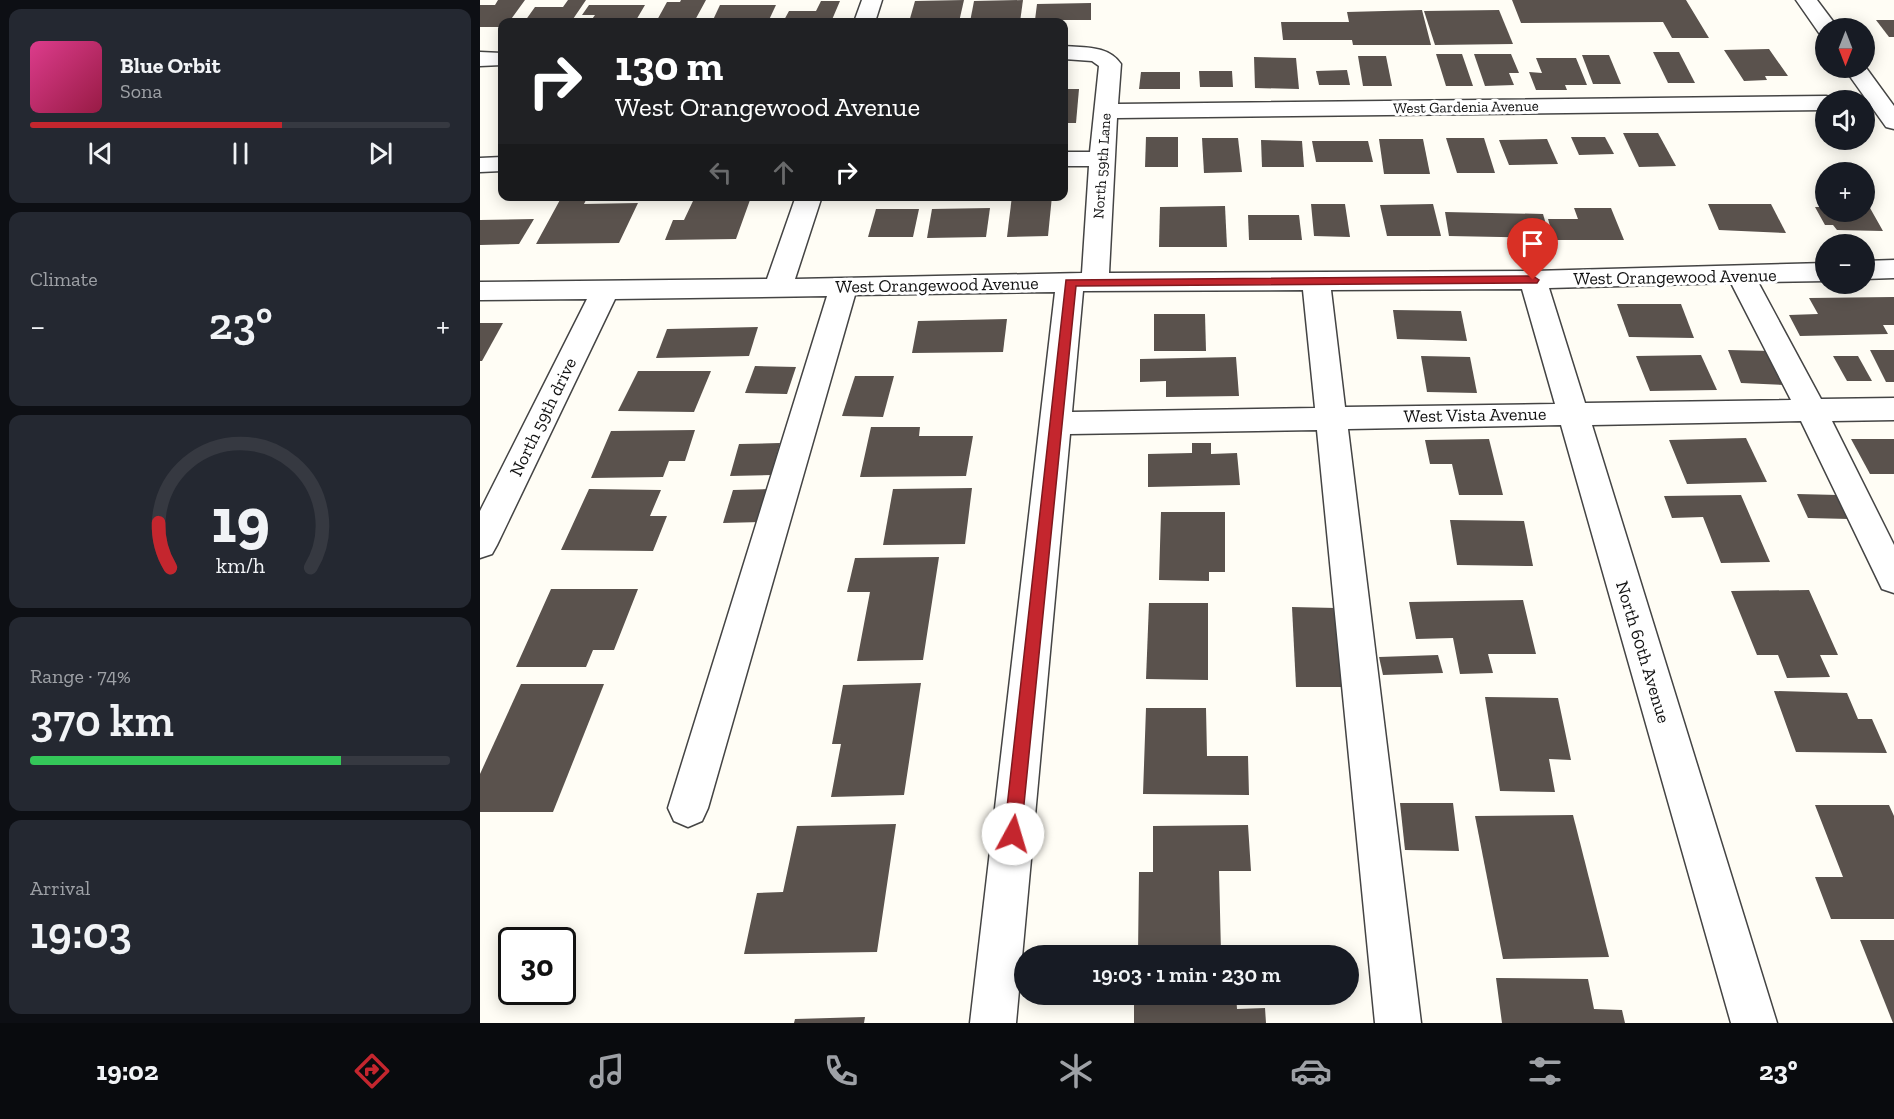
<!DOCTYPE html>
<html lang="en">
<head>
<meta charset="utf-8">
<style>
  :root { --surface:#171b24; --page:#242831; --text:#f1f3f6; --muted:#9ea1a6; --line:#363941; --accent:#c4262e }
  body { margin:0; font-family:"Zilla Slab",serif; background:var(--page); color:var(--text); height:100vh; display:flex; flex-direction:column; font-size:22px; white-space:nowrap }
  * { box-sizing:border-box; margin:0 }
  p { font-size:20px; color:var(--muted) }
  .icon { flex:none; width:33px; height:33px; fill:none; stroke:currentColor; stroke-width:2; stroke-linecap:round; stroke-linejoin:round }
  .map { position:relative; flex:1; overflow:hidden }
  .drawer { display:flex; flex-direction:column; gap:9px; padding:9px; background:#0d0f14; width:480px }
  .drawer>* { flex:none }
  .guide { position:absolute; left:18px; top:18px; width:570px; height:183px; border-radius:12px; box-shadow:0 3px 15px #0003; background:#202124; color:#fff; overflow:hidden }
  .needle { width:39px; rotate:180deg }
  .controls { position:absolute; left:1335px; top:18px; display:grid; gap:12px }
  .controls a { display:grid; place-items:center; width:60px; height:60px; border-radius:50%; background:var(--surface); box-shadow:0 3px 15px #0003; font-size:30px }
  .speed { position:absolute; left:18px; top:927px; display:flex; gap:12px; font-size:30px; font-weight:700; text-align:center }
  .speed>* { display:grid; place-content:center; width:78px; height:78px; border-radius:50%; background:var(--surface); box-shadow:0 3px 15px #0003; line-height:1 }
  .speed .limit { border:3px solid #111; border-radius:9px; background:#fff; color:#111 }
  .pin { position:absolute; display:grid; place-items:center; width:51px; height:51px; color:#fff; margin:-62px -26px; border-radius:50% 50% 50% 0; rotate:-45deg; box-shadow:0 0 6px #0007 }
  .pin .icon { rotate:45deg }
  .me { position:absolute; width:66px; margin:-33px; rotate:6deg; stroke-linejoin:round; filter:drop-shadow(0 0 4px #0008) }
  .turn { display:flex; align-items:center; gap:21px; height:126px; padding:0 18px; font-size:27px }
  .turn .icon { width:78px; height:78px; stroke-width:2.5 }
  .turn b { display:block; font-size:42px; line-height:51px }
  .lanes { display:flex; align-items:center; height:57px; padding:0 18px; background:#0003; justify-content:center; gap:30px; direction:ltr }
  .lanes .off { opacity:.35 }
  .big { font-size:45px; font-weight:600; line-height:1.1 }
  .drawer .widget { flex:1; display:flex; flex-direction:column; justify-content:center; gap:9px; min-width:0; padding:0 21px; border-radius:12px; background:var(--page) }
  .drawer .dial { align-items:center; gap:0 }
  .dial svg { height:156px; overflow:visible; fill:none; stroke:var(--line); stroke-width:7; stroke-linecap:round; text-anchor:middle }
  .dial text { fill:var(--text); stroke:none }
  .song { display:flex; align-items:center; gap:18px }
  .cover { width:72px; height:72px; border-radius:9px; background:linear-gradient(135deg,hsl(330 70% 55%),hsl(340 70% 35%)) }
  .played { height:6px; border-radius:3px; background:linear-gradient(90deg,var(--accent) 60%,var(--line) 60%) }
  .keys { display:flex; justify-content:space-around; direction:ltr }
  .heat { display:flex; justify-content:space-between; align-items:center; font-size:33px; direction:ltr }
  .charge { height:9px; border-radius:4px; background:linear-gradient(90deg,#34c759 74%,var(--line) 0) }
  .trip { position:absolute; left:534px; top:945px; width:345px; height:60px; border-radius:30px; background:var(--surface); box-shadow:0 3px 15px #0003; font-weight:600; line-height:60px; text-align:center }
  .tabs { display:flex; height:96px; justify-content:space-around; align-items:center; background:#090b0e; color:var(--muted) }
  .tabs .icon { width:42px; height:42px }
  .tabs .current { color:var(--accent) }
  .tabs b { font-size:27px; color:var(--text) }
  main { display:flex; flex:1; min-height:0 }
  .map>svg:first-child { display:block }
  .building { fill:#5a524d }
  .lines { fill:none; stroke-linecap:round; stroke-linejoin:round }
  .minor-casing { stroke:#444; stroke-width:3 }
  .minor { fill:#fff; fill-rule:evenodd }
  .route { fill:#c4262e; stroke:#7f191e; stroke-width:1.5 }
  .labels { text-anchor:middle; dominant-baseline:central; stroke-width:6; stroke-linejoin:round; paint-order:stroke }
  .far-street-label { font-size:15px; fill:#111; stroke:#fff }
  .street-label { font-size:18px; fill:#111; stroke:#fff }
</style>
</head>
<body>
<main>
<section class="drawer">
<div class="widget">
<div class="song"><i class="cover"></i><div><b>Blue Orbit</b><p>Sona</p></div></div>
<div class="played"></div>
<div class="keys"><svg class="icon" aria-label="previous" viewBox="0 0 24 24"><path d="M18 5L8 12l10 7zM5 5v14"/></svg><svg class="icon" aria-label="pause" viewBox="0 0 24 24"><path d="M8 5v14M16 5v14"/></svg><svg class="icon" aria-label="next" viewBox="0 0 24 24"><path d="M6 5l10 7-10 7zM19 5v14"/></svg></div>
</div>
<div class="widget"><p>Climate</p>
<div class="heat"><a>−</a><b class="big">23°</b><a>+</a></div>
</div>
<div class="widget dial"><svg viewBox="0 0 100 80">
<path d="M14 69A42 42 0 1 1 86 69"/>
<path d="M14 69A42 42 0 0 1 8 46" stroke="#c4262e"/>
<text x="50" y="56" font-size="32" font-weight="700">19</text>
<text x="50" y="72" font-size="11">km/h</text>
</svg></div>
<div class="widget"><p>Range · 74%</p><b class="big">370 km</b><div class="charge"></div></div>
<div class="widget"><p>Arrival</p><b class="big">19:03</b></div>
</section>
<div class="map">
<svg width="1414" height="1023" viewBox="0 0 1414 1023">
  <rect width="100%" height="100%" fill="#fffdf5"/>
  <g class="building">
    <path d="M18,0h27l-16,22h-7v5h-22v-22h15z"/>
    <path d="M88,0h18l-15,22 -46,-1 10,-14h28z"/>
    <path d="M201,0h25l-12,22h-38l11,-20h13z"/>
    <path d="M484,0l-5,22h-50l6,-21z"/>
    <path d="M543,0l-3,22h-50l4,-21z"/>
    <path d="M1032,0h174l23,38h-37l-9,-16 -142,1z"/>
    <path d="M341,1h19l-9,21h-48l6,-11h27z"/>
    <path d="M611,3v17h-56l2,-16z"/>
    <path d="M109,5h56l-10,17h-45l5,-7h-13z"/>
    <path d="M240,5h56l-8,17h-56z"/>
    <path d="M942,10l9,35h-78l-1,-5h-69l-2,-18h68l-2,-10z"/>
    <path d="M1019,10l14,34 -78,1 -11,-34z"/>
    <path d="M1396,20h18v17h-5z"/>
    <path d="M1289,49l19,27h-23l2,4 -23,1 -20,-31z"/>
    <path d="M1173,52h26l16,31h-27z"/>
    <path d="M956,54h26l11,32h-27z"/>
    <path d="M994,54h37l8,19h-10l5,12 -29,1z"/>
    <path d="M1102,55h27l12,29h-28z"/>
    <path d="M878,56h28l6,30h-29z"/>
    <path d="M774,57l42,1 3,31 -44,-1z"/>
    <path d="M1056,58h40l11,27h-22l2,5h-31l-7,-18 13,1z"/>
    <path d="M867,70l3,15h-31l-3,-14z"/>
    <path d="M719,71h33l1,16h-33z"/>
    <path d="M661,72h39v17h-41z"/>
    <path d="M584,89h15l-3,34h-12z"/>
    <path d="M1143,133h35l18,33 -37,1z"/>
    <path d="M666,137h32v30h-33z"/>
    <path d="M1091,137h34l9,17 -35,1z"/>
    <path d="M722,138h36l4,34 -38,1z"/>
    <path d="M966,138h38l11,35h-38z"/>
    <path d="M899,139h44l7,35h-46z"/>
    <path d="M1067,139l11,25 -49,1 -10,-25z"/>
    <path d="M781,140l41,1 2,26h-42z"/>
    <path d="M832,141h56l5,21h-57z"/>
    <path d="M532,196h40l-4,40 -41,1z"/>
    <path d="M81,198h26l-3,6 54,-1 -19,40 -83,1z"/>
    <path d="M270,200l-14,39 -71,1 8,-20h11l9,-19z"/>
    <path d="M831,204h34l5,33 -36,-1z"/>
    <path d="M953,204l8,32h-54l-7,-31z"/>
    <path d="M1228,204h63l15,29 -67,-3z"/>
    <path d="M745,206l2,41h-68l1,-40z"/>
    <path d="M1335,207h11v5h38v-4h6l13,23 -46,-1 -4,-5h-8z"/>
    <path d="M510,208l-4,29 -59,1 5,-29z"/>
    <path d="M1094,208h37l13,32h-70l-6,-21h30z"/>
    <path d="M396,209h43l-6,28h-45z"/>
    <path d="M965,212l98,2 7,24 -101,-2z"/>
    <path d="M768,215h51l3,25h-53z"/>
    <path d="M54,219l-15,25 -39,1v-25z"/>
    <path d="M1414,297v28h-11l5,9 -88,2 -11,-21 29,-1 -9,-16z"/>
    <path d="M1137,304h64l13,34 -65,-1z"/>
    <path d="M913,310l68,1 6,30 -70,-2z"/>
    <path d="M674,314h51l1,37h-52z"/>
    <path d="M527,319l-4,33 -91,1 6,-32z"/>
    <path d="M0,323h23l-21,38h-2z"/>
    <path d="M278,327l-9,29 -93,2 11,-29z"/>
    <path d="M1248,350l44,1 14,34 -45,-2z"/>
    <path d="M1390,350h24v32h-8z"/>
    <path d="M1221,355l16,35 -67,1 -14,-35z"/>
    <path d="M941,356l49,1 7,36 -50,-1z"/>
    <path d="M1353,356h25l14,25h-25z"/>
    <path d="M756,357l3,39 -73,1v-16l-26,1v-23z"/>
    <path d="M275,366l41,1 -9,27 -42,-1z"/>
    <path d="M158,371h73l-17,41 -76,-1z"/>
    <path d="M375,376h39l-11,41 -41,-1z"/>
    <path d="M391,427h49l-1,9h54l-7,40 -106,1z"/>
    <path d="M215,430l-10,31h-16l-6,16 -72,1 20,-47z"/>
    <path d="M1266,438l21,44 -80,2 -18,-44z"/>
    <path d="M1009,439l14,56h-44l-7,-31h-22l-5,-24z"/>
    <path d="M1371,439h43v35h-24z"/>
    <path d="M300,443l-9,32 -41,1 9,-32z"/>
    <path d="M712,443h19v11l26,-1 3,32 -92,2v-33l44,-1z"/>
    <path d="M492,488l-7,56 -82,1 10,-56z"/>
    <path d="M109,489l72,1 -11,26h17l-14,35 -92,-1z"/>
    <path d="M289,489l-8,33 -38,1 10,-33z"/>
    <path d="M1317,494l41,1 11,24 -41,-1z"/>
    <path d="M1261,495l29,67 -49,1 -18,-46 -31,1 -8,-22z"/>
    <path d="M681,512h64v60h-16v9l-50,-1z"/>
    <path d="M970,520l74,1 9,45 -76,-1z"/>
    <path d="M459,557l-16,103 -66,1 13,-69h-23l8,-34z"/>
    <path d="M71,589h87l-24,61h-21l-7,17h-70z"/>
    <path d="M1329,590l29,65h-18l10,22 -43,1 -9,-23h-21l-26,-64z"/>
    <path d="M1043,600l13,54h-48l5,19 -33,1 -7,-36 -37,1 -7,-37z"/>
    <path d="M669,603h59v77l-62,-1z"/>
    <path d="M812,607l44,1 7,79h-47z"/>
    <path d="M958,655l5,18 -60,2 -4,-18z"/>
    <path d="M441,683l-17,112 -73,2 10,-53h-9l11,-59z"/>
    <path d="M41,684h83l-51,128h-73v-38z"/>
    <path d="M1294,691l73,2 11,26h14l15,34 -91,-1z"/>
    <path d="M1005,697l73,1 13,62 -22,-1 6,33 -55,-1z"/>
    <path d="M666,708h60l1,48h41l1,39 -106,-1z"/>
    <path d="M920,803h53l6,48 -54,-1z"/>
    <path d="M1335,805h74l5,11v103h-63l-16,-42h28z"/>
    <path d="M1093,815l36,142 -106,2 -28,-143z"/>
    <path d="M416,824l-19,128 -133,2 13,-61 26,-1 14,-66z"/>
    <path d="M768,825l3,46h-32l2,82 -83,1 1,-82h14v-46z"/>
    <path d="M1380,940h34v83h-1z"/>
    <path d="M1016,978l92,1 6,30 28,1 3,13h-123z"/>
    <path d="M654,994h102l1,15 28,-1 1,15h-132z"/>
    <path d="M385,1017l-1,6h-70l1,-4z"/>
  </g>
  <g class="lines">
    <g class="minor-casing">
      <g id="minor">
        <path d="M382,0h20l-7,22h-21z"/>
        <path d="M1316,0h21l21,28h-12v6l-7,-1z"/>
        <path d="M584,46c21,2 44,-1 57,18l-3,40 708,-8 8,2 2,2h-10v10l-709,8 -8,155 424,-2 293,-8v18l-68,1 63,117 73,-1v22l-62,1 62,124v48l-12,-4 -81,-168 -209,4 185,598h-46l-170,-598 -213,4 73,594h-46l-58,-593 -247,4 -54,589h-46l85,-731 -200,3 -147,513 -6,13 -14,6 -14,-6 -6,-13 159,-512 -212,3 -118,246 -5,9 -12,4v-47l107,-212 -107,1v-18l287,-3 29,-83h26l-27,83 287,-6 7,-107h-25v-14h26l9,-86 -7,-5 -28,-2zM1251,283l60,117 -206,3 -36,-115zM1042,289l33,115 -210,3 -14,-117zM823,290l12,118 -243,4 11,-121z"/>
        <path d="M0,52l22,1v12l-22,1z"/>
        <path d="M1384,65l30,41v23l-8,-2 -42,-59h20z"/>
        <path d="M22,157v14l-22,1v-14z"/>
        <path d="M1414,260v18l-30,1v-18z"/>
      </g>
    </g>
    <use href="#minor" class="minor"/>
  </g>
  <path class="route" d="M1053,276l6,4 -2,3 -461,3 -55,548 -2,6 -6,2 -6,-2 -3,-6 62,-554z"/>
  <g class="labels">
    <g class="far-street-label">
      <text transform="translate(986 107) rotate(-1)">West Gardenia Avenue</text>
      <text transform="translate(622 166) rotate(-86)">North 59th Lane</text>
    </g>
    <g class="street-label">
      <text transform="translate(1195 277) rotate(-1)">West Orangewood Avenue</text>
      <text transform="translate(457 285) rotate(-1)">West Orangewood Avenue</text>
      <text transform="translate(995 415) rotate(-1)">West Vista Avenue</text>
      <text transform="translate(63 417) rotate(-64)">North 59th drive</text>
      <text transform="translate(1163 652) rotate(73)">North 60th Avenue</text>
    </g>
  </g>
</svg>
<div class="controls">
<a><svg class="needle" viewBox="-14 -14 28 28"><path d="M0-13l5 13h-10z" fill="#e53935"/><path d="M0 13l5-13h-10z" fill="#9ea1a6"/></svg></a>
<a><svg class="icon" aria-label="sound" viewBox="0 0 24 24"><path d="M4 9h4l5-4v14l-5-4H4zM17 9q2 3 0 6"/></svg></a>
<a>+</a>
<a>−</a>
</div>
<div class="speed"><div class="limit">30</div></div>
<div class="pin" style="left:1053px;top:280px;background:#d93025"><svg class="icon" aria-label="arrive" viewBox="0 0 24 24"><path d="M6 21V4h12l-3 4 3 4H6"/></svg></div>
<svg class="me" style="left:533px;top:834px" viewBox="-20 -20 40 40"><circle r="19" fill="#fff"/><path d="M0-13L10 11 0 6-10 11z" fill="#c4262e"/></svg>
<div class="trip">19:03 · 1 min · 230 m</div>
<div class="guide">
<div class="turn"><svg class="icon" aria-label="right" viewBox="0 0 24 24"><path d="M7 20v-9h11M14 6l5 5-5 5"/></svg><div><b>130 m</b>West Orangewood Avenue</div></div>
<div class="lanes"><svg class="icon off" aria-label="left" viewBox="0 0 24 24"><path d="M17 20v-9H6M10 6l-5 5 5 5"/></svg><svg class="icon off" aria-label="ahead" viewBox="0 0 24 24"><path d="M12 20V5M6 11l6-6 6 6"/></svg><svg class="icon" aria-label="right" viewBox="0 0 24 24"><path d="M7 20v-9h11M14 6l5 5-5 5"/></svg></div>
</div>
</div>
</main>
<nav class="tabs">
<b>19:02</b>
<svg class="icon current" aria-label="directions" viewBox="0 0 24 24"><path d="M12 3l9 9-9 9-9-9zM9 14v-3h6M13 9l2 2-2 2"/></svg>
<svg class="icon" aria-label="music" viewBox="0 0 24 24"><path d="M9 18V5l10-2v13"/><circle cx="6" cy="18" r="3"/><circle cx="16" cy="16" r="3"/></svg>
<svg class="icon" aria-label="phone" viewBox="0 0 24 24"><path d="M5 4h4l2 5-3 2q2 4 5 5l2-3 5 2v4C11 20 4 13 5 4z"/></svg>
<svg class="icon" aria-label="climate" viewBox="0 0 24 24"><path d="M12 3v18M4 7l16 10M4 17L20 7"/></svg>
<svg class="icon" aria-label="car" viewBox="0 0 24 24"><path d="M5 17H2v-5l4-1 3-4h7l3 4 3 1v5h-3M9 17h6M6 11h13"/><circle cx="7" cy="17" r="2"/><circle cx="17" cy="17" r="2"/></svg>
<svg class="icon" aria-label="filters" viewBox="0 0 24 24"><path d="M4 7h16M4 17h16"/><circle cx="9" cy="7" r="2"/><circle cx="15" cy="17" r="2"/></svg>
<b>23°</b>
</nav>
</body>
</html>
